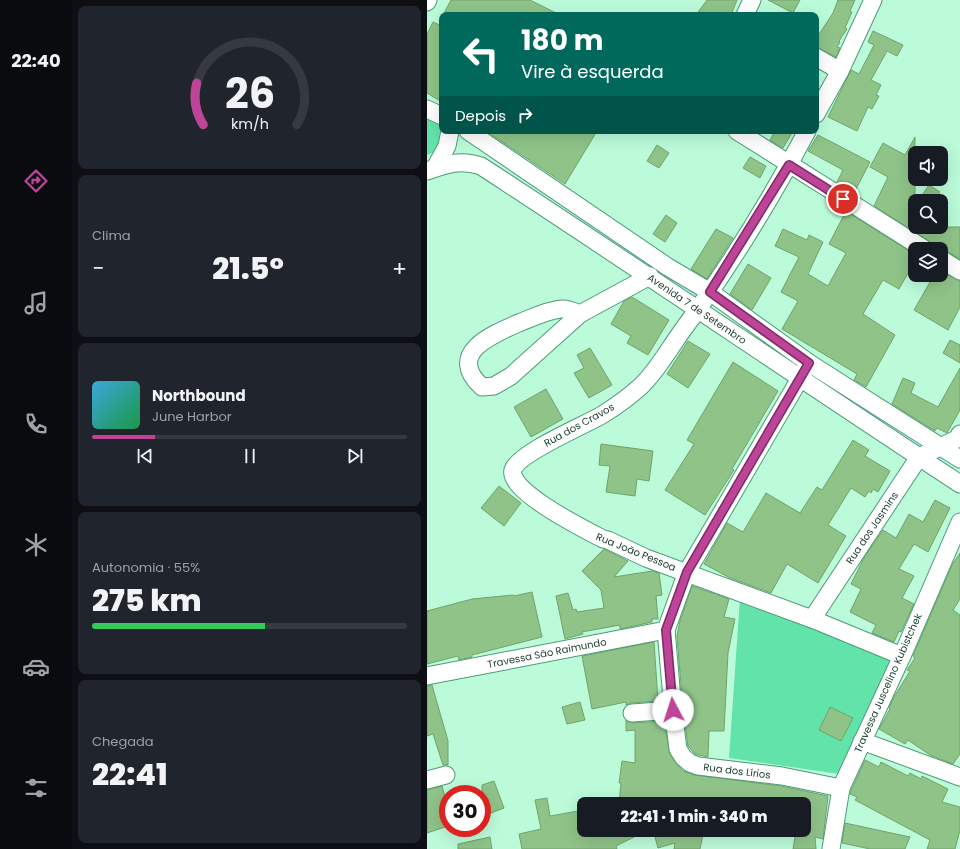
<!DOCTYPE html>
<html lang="pt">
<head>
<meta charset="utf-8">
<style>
  :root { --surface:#171b24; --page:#20242c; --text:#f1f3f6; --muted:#9ea1a6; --line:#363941; --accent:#bd4498 }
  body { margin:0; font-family:Poppins,sans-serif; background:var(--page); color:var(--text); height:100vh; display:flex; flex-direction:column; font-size:15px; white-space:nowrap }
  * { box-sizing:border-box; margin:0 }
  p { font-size:13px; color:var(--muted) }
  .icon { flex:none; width:22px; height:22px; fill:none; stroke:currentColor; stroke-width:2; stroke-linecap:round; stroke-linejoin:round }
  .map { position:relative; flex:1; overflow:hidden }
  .side { display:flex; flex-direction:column; gap:6px; padding:6px; background:#0d0f14; width:355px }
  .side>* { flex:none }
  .top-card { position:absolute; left:12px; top:12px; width:380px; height:122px; border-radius:8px; box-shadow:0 4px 16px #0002; background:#00695c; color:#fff; overflow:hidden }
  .tools { position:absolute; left:481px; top:146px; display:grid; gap:8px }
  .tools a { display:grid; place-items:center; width:40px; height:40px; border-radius:8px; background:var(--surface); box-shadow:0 4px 16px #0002; font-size:20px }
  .speed { position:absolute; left:12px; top:785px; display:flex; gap:8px; font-size:20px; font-weight:700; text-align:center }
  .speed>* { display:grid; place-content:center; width:52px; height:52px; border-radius:50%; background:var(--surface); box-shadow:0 4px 16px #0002; line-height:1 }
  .speed .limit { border:6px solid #d22; background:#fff; color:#111 }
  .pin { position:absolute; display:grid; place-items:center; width:34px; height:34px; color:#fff; margin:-17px; border:2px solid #fff; border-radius:50%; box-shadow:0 1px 4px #0007 }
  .me { position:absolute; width:44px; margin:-22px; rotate:355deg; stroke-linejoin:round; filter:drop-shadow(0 0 3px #0008) }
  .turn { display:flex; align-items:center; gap:14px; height:84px; padding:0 16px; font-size:18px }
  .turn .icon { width:52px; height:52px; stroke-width:2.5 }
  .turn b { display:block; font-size:28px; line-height:34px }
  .then { display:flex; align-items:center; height:38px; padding:0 16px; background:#0003; gap:8px; font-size:15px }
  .big { font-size:30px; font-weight:800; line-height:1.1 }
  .side .card { flex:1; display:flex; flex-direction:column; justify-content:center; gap:6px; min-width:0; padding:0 14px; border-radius:8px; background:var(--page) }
  .side .dial { align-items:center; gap:0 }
  .dial svg { height:104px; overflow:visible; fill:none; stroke:var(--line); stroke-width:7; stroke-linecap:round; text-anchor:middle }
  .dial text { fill:var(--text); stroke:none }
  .song { display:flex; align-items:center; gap:12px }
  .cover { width:48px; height:48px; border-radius:6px; background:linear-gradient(135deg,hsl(200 70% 55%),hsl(140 70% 35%)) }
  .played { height:4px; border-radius:2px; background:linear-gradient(90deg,var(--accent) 20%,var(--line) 20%) }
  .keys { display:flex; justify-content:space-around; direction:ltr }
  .heat { display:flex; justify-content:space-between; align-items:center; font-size:22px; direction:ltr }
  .charge { height:6px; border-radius:3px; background:linear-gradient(90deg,#34c759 55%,var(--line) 0) }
  .trip { position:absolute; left:150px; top:797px; width:234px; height:40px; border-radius:8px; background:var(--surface); box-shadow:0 4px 16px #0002; font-weight:800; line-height:40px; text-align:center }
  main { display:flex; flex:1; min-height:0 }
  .dock { display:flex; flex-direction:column; width:72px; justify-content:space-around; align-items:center; background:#090b0e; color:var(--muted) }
  .dock .icon { width:28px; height:28px }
  .dock .active { color:var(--accent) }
  .dock b { font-size:18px; color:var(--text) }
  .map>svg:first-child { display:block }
  .green { fill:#62e3a9 }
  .building { fill:#8fc388; stroke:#70a36a }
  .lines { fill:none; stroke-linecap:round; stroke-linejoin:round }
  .minor-casing { stroke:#4b9b76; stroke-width:19 }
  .minor { stroke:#fff; stroke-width:17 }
  .route-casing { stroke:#7b2c63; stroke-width:10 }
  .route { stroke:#bd4498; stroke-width:7 }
  .labels { text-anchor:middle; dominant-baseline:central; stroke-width:3.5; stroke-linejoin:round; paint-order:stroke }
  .street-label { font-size:10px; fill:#183a2b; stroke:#fff }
</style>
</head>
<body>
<main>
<nav class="dock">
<b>22:40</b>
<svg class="icon active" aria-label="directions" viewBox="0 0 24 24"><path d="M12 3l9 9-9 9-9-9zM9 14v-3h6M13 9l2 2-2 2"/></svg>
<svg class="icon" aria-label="music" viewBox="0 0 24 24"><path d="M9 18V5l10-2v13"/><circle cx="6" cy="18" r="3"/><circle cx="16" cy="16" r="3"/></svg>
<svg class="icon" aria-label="phone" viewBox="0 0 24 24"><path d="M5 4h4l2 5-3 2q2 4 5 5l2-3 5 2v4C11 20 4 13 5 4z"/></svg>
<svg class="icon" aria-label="climate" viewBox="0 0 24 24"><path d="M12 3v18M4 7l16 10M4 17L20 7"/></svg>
<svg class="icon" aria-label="car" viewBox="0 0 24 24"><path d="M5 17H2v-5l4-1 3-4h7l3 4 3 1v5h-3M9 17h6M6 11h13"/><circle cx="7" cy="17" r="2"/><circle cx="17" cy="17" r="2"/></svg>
<svg class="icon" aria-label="filters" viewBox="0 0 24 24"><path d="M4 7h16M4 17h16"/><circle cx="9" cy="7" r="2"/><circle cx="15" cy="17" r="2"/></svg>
</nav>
<section class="side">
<div class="card dial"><svg viewBox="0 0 100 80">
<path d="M14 69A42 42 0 1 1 86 69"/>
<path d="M14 69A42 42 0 0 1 9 37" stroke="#bd4498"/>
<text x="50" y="56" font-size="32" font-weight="700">26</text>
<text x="50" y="72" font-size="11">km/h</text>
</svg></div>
<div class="card"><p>Clima</p>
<div class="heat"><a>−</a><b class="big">21.5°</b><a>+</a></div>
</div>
<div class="card">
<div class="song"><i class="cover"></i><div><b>Northbound</b><p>June Harbor</p></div></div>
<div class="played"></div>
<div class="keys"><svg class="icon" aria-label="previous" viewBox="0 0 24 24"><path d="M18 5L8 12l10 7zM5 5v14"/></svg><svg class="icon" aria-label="pause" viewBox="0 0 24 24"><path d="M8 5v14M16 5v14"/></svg><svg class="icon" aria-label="next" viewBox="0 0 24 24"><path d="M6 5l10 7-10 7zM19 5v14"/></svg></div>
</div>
<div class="card"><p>Autonomia · 55%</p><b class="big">275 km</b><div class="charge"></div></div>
<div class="card"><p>Chegada</p><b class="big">22:41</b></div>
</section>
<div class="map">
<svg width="533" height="849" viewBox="0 0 533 849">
  <rect width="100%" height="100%" fill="#bbfbda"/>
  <g class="green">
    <path d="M0,117l15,6 -3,27 -12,5z"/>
    <path d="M313,598l153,61 -54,115 -110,-16z"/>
  </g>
  <g class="building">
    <path d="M24,0h79l30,15h-117z"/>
    <path d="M280,0h30l-6,15h-35z"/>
    <path d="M341,0h32l-7,13z"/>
    <path d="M411,0h17l-5,11 2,1 -7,16 2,1 -8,12 1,1 -3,5 3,1 -4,9 -20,-10v-8l17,-26z"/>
    <path d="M6,22l9,4v76l-15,-9v-59z"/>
    <path d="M446,31l30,14 -6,11 -10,-5 -16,29 10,5 -5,10 3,1 -7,13 -4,-2 -11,24 -29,-14 23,-47 8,4 15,-29 -6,-3z"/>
    <path d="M59,131h111l-32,53z"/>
    <path d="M348,131h18l-10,17 -13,-8z"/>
    <path d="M391,135l52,27 -16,31 -17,-11 6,-12 -35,-19z"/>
    <path d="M488,137v90h45v32l-14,-8 -13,-5 -4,-5 -55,-35 14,-29 -18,-10 13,-24 22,12z"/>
    <path d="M230,145l12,8 -10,15 -12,-7z"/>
    <path d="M323,157l16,9 -6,12 -17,-10z"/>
    <path d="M502,185l11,7 -7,9h-15z"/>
    <path d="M419,211l69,44v6l-16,28 -16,-9 -20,34 32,21 -29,52 -12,-7 3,-6 -75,-45 16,-28 -17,-9 18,-35 -24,-11 8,-17 24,11 2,-5 14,7 -15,32 20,12 18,-33 -17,-9z"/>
    <path d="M239,215l11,8 -12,19 -12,-8z"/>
    <path d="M289,229l17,9 -26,41 -16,-10z"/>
    <path d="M321,264l23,14 -19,32 -22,-16z"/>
    <path d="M507,275h14l12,6v26l-12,23 -34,-20z"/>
    <path d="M205,297l37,23 -21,35 -21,-12 4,-7 -20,-12 13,-23z"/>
    <path d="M523,340l10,5v18l-17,-10z"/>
    <path d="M261,341l22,13 -22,34 -21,-14z"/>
    <path d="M163,348l22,37 -23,13 -15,-25 10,-5 -7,-13z"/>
    <path d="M306,362l45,29 -46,78 2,1 -29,45 -40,-25 29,-46 -7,-4z"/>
    <path d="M533,368v42l-13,23 -10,-5 -2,3 -43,-27 11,-26 12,5 -4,10 27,14z"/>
    <path d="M119,389l17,30 -32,18 -17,-30z"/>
    <path d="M426,440l16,10 -4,6 25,15 -12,21 -5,-3 -2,4 -2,-2 -4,6 -14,-9 -23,37 18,11 -28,47 -31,-19 -16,29 -41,-15 -26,-14 23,-41 16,9 23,-39 34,20 17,-26 5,3z"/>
    <path d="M174,444l52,7 -4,30 -12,-2 -2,17 -29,-4 4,-26 -11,-1z"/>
    <path d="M72,486l22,17 -17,23 -23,-18z"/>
    <path d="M508,500l15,8 -22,44 -14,-8 -15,25 15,7 -12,22 12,6 -13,28 -2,-1 -5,11 -22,-9 4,-8 -26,-13 11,-23 -10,-5 14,-28 18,-26 13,8 13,-24 14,8z"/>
    <path d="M177,549l24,12 -14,16 38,-6 7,2 3,22 -6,1 2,23h-6v3l-32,7v-4l-38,7 1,2 -18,5 -9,-43 12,-3 5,17 3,-1 1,3 27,-4 -3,-18 -19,-19z"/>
    <path d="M533,553v46l-7,11 7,5v139l-7,10 -23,-9 -22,-15 -3,4 -26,-15 11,-20 -1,-1 5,-11 16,-26 -3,-1 8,-12 -2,-2 39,-91z"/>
    <path d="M265,586l37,13 -5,18 11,2 -7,34 -4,78h-15l-1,26 -13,-3 -7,-8 -5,-37 -6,-73 3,-15z"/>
    <path d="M105,592l10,45 -70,18v2l-13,3 -1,-4 -31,8v-53l45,-12 41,-4 1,1z"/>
    <path d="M227,642l4,59 -27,2 -5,2v-3l-34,7 -10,-53z"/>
    <path d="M5,685l16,56v24h-5l-10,-31 -6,2v-50z"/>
    <path d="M153,702l5,18 -18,4 -5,-17z"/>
    <path d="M403,707l23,11 -12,23 -22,-11z"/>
    <path d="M199,720l7,3 31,-2 6,33 5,8 8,9 11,4 87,11 47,10 -5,43 -8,-2 1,12h-23l3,-19h8v-26h-185l2,-21h-2l3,-22 13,2v-33l-9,1z"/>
    <path d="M438,760l14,7 2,-5 27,14 2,-3 11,6 1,-3 26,13 -6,13 18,5v23l-5,19h-28l3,-9 -75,-40 2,-3 -7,-3 1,-3z"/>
    <path d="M67,781l10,27 -13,5 -3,-7 -6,2v-23z"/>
    <path d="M15,786l4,14h2v26l-21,7v-43z"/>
    <path d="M120,798l3,18 34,-6v20h5l1,6 44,-6h14l-32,16 1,3h-95l-3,-15 22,-5 -6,-29z"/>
    <path d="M418,823l65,14 -5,12h-35l-28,-6z"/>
    <path d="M250,830h27l-4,19h-26l1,-6 -17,5 -3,-11z"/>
    <path d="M63,837l2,12h-34v-5z"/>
  </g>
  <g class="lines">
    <g class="minor-casing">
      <g id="minor">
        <path d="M0,2l1,-2"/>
        <path d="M318,15l7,-15"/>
        <path d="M389,57l24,14"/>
        <path d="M0,109l15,7"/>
        <path d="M389,114l24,-43 33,-71"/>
        <path d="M41,131l200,136 42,25 99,71 151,96"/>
        <path d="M310,131l187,118"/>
        <path d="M380,131c-36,68 -79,138 -125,200 -13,18 -25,40 -41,55 -12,11 -26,21 -39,29 -17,10 -84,38 -89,55 -6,21 73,60 90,69l5,1 38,18 166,61 90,37"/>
        <path d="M8,168l12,-22 3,-15"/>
        <path d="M0,171c19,-7 34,-12 54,-5 161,105 319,213 479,318"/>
        <path d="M514,259l19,12"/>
        <path d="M153,314l-69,62 -17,10 -12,1c-37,-34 11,-53 39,-65 13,-5 27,-12 41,-13 5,-1 13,3 18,5l70,-38"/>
        <path d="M382,363l-122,209 -21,58 7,80 5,39 5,8 7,6 8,3 84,10 59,12"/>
        <path d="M385,619l107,-162 38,-18 3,-5"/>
        <path d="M0,676l239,-46"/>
        <path d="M205,713l41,-3"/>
        <path d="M435,741l98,36"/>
        <path d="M0,780l19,-5"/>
        <path d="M404,849l10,-61 61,-132 58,-134"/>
      </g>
    </g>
    <use href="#minor" class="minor"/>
  </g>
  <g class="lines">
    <g class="route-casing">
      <path id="route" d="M246,710l-7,-80 21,-58 122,-209 -99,-71 79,-127 54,34"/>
    </g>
    <use href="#route" class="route"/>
  </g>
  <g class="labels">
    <g class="street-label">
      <text transform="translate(270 309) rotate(34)">Avenida 7 de Setembro</text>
      <text transform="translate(152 425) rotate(-29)">Rua dos Cravos</text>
      <text transform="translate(445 528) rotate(-56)">Rua dos Jasmins</text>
      <text transform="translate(209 552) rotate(22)">Rua João Pessoa</text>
      <text transform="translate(120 653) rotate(-11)">Travessa São Raimundo</text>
      <text transform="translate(461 683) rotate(-66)">Travessa Juscelino Kubistchek</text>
      <text transform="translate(310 771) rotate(7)">Rua dos Lírios</text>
    </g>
  </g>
</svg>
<div class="tools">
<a><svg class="icon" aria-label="sound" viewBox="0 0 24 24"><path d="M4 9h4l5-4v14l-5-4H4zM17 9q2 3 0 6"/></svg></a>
<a><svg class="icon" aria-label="search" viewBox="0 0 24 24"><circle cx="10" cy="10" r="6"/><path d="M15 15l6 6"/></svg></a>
<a><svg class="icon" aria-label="layers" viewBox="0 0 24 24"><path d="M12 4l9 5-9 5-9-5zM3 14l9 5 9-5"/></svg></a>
</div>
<div class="speed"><div class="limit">30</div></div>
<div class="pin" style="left:416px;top:199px;background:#d93025"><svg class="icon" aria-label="arrive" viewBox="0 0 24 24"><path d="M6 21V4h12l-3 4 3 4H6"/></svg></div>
<svg class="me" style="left:246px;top:710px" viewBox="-20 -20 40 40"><circle r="19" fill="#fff"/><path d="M0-13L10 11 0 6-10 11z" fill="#bd4498"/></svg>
<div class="trip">22:41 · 1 min · 340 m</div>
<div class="top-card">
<div class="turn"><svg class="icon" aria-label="left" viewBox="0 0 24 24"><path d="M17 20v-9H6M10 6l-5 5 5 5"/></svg><div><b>180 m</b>Vire à esquerda</div></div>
<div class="then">Depois<svg class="icon" aria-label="right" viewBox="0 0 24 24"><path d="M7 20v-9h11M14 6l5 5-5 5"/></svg></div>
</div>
</div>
</main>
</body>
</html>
